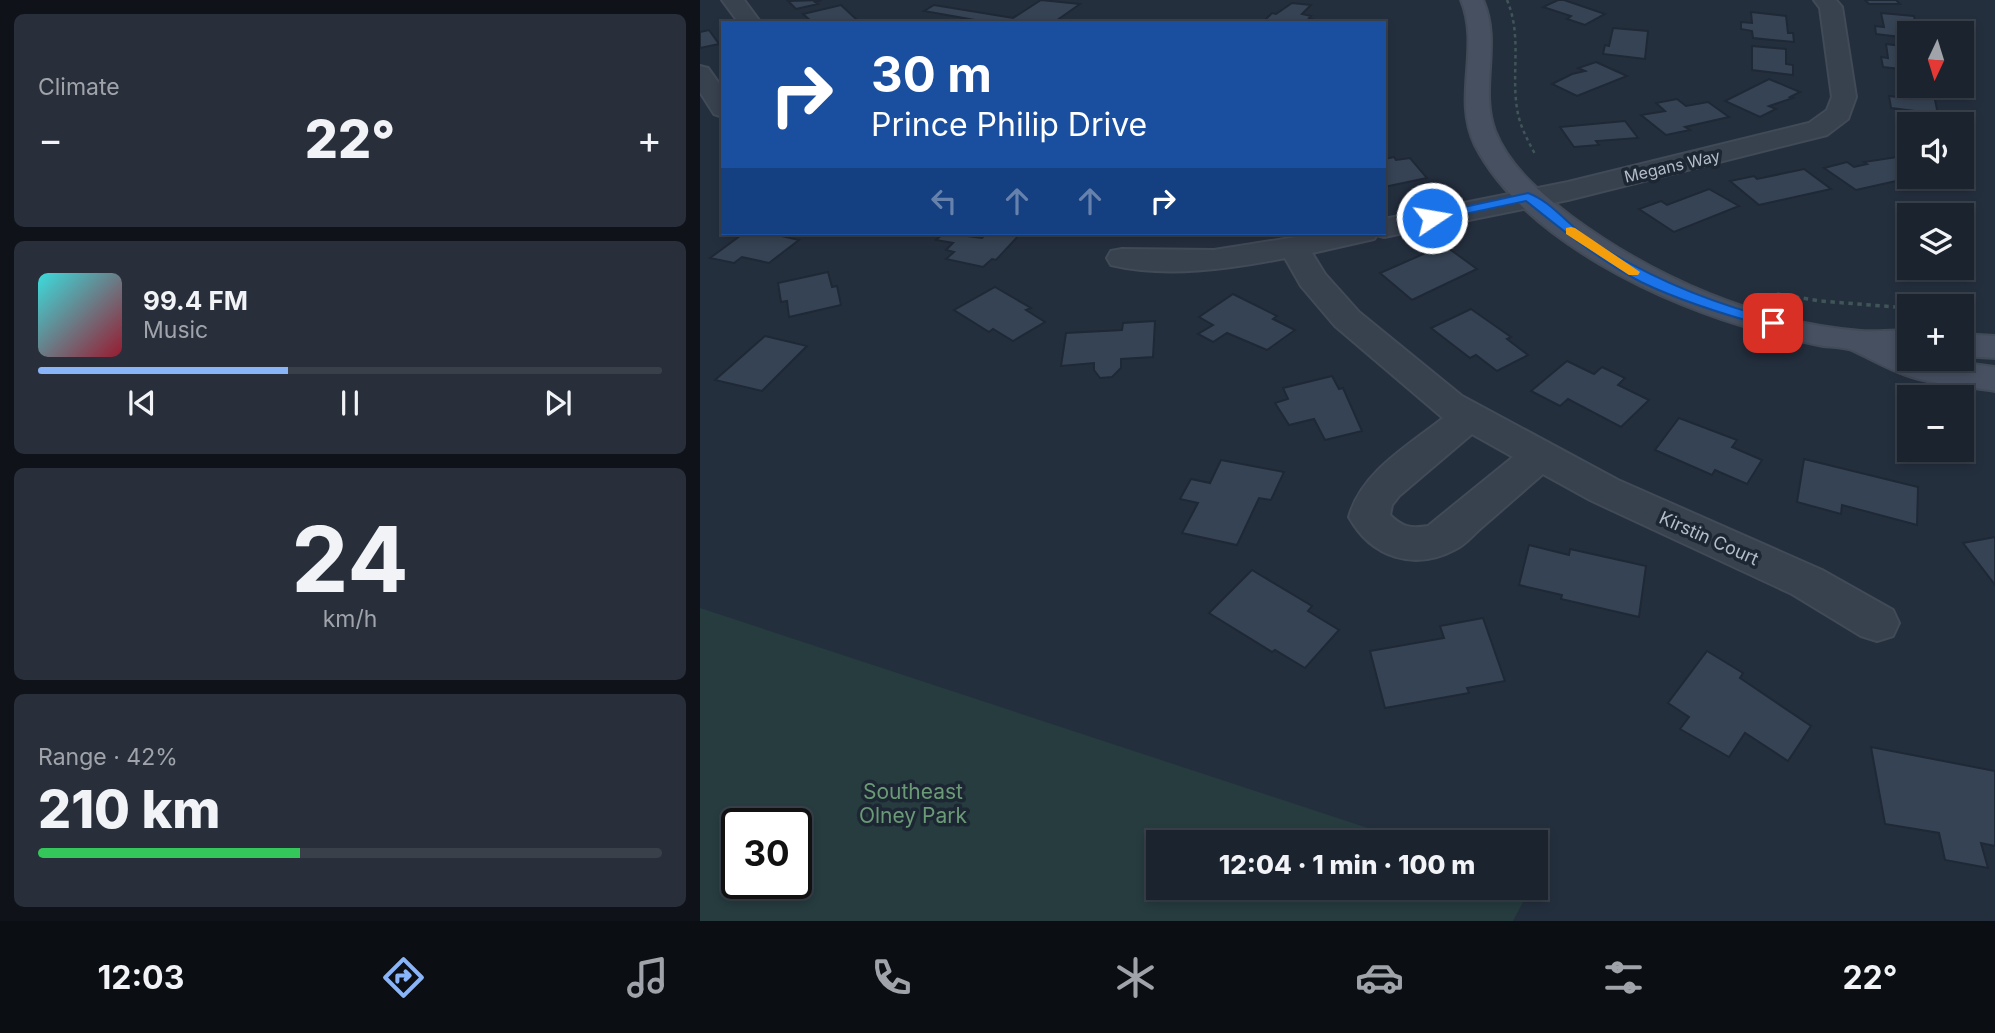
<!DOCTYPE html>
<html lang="en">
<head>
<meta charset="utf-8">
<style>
  :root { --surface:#1b232e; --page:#282f3a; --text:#f1f3f6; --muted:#a0a4aa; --line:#39404a; --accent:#8ab4f8 }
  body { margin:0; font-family:Inter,sans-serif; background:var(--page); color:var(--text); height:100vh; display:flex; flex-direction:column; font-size:26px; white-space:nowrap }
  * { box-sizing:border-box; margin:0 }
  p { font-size:23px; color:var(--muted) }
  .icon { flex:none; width:38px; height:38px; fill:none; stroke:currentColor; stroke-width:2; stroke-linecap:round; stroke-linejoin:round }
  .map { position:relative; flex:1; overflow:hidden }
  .drawer { display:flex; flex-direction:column; gap:14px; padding:14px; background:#0f1319; width:700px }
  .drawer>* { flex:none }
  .guide { position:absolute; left:21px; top:21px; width:665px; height:214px; border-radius:0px; box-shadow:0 4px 10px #0003,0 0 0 2px var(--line); background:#1a4fa0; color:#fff; overflow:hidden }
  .needle { width:46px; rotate:184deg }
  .buttons { position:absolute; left:1197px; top:21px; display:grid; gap:14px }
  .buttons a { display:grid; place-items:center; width:77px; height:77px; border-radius:0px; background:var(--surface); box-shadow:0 4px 10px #0003,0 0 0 2px var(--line); font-size:35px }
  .speed { position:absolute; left:21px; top:808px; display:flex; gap:14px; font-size:35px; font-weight:700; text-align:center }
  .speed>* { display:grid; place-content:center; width:91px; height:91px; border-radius:50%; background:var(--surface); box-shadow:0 4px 10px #0003,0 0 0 2px var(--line); line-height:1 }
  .speed .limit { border:4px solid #111; border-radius:10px; background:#fff; color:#111 }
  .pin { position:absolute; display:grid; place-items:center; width:60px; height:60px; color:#fff; margin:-30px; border-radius:14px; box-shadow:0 4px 10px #0006 }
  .me { position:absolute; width:77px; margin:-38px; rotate:78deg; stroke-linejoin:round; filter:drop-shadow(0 0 5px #0008) }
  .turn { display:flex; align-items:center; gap:24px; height:147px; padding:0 35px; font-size:32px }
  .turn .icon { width:91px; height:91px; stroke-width:2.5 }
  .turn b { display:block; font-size:49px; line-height:60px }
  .lanes { display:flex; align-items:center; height:66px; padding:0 35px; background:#0003; justify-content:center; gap:35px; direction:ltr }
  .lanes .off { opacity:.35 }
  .big { font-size:52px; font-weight:800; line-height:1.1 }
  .drawer .tile { flex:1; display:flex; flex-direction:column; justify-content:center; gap:10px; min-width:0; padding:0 24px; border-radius:10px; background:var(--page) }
  .drawer .dial { align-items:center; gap:0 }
  .dial b { font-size:91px; line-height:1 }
  .song { display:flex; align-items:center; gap:21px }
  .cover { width:84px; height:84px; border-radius:10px; background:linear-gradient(135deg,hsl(180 70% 55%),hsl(350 70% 35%)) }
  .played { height:7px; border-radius:4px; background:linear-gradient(90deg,var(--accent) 40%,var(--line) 40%) }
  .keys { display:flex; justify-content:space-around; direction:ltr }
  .heat { display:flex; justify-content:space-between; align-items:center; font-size:38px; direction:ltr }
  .charge { height:10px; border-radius:5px; background:linear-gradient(90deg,#34c759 42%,var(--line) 0) }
  .trip { position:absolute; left:446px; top:830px; width:402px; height:70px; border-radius:0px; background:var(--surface); box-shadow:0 4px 10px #0003,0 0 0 2px var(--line); font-weight:800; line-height:70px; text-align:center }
  .dock { display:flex; height:112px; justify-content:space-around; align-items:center; background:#0b0e12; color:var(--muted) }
  .dock .icon { width:49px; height:49px }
  .dock .selected { color:var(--accent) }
  .dock b { font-size:32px; color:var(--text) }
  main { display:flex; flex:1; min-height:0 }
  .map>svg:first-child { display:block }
  .green { fill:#263c3f; fill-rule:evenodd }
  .building { fill:#364354; stroke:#1f2835; stroke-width:2 }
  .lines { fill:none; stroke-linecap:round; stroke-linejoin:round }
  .street-casing { stroke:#414a57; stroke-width:4 }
  .secondary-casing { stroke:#414a57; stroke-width:4 }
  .path-far1 { stroke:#3f5557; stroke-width:2.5; stroke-dasharray:3.5 3.5; stroke-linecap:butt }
  .path { stroke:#3f5557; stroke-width:3.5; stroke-dasharray:4.5 4.5; stroke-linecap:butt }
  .street { fill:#38414e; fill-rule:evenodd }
  .secondary { fill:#465061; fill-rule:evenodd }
  .route { fill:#1a73e8; stroke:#114b97; stroke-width:2 }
  .slow { fill:#f59e0b }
  .labels { text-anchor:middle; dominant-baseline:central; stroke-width:7; stroke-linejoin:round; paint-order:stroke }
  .far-street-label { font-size:16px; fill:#b4bcc9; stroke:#1d2633 }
  .street-label { font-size:18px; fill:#b4bcc9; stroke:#1d2633 }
  .near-park-label { font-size:21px; fill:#6b9a76; stroke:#1d2633 }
</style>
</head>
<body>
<main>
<section class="drawer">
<div class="tile"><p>Climate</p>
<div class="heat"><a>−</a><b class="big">22°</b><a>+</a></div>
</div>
<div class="tile">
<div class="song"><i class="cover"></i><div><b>99.4 FM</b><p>Music</p></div></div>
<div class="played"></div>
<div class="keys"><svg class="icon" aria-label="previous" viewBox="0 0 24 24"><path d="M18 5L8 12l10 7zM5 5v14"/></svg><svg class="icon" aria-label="pause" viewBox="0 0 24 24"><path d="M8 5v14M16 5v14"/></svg><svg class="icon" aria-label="next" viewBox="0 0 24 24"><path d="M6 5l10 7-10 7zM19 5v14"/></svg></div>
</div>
<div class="tile dial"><b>24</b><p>km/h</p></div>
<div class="tile"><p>Range · 42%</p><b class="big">210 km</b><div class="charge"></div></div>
</section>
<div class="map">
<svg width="1295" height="921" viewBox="0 0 1295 921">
  <rect width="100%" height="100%" fill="#242f3e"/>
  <path class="green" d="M0,608l710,234h-252v45h373l-18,34h-813zM96,824v60h-59v-60z"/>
  <g class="building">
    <path d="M122,0l-7,2 3,2 -22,5 -8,-8z"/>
    <path d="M341,0l39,4 -27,19h-61l-68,-12 10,-6 79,13z"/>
    <path d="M858,0h6l41,14 -20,11 -18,-6 4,-3 -28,-9z"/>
    <path d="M1165,0h31l4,4h-31z"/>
    <path d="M592,3l19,2 -9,9 9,2 -2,2 3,1 -4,4h-41l2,-2 -4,-1 7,-7 4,1z"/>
    <path d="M141,5l16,15 -37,3 -3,-3 -6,1 -8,-7z"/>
    <path d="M1051,12l35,4 2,17h5l1,9 -41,-4 -1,-7 -11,-2v-7l11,1z"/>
    <path d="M1181,13l33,3 3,15 -8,2v5l-33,-4 -1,-8 9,1z"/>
    <path d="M913,28l35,3 -3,28 -42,-5 2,-9 4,1z"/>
    <path d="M9,30l10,14 -19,4v-16z"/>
    <path d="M1186,44l23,3v23l-26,-3 -2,-10 7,1z"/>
    <path d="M1052,46l34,3v15l7,1v10l-41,-5z"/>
    <path d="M896,62l31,14 -50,20 -25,-12 20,-10 13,-3 -7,-3z"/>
    <path d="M1196,77l13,2v7h23l6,28 -47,-6 -2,-12 9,1z"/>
    <path d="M1069,79l31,13 -10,5 3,1 -24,8 7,3 -16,8 -35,-16z"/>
    <path d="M977,99l9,7 22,-4 21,15 -44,10 5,3 -24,5 -25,-20 24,-4 -9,-8z"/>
    <path d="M1197,118l42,6h-30v26l-3,-1 -2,-19 -6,-1z"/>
    <path d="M925,121l13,17 -42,3 3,4 -25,2 -14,-20z"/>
    <path d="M694,157l2,3 14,-2 17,20 -43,9v-28z"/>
    <path d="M1197,157l12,8v12h5l-58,13 -32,-22 23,-6 7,5 13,-3 -3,-2z"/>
    <path d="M1104,169l27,20 -72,16 -29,-24 24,-5 3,3z"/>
    <path d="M1009,189l30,17 -65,26 -35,-23 22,-8 6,4z"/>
    <path d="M44,233l29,1 26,6 -30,23 -27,-6 -8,6 -24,-5z"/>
    <path d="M244,233l38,5 5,-5h34l-25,27 -4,-1 -9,8 -37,-8 8,-7 -8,-2 7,-7 -17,-3z"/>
    <path d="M744,245l33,24 -65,31 -32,-27z"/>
    <path d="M128,272l4,15 5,-1 4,19 -52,12 -2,-16 -6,1 -3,-19z"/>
    <path d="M295,287l36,21 -5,2 19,12 -32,19 -20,-12 -4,3 -35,-22z"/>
    <path d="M533,294l44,22 -4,3 22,11 -28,20 -40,-17 -14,9 -15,-8 15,-9 -14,-8z"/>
    <path d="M771,309l40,28 -4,2 21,16 -31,16 -21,-16 -6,3 -39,-30z"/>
    <path d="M455,321l-2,36 -32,2v9l-9,9 -12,1 -6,-8v-7l-33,3 5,-33 56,-3 1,-7z"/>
    <path d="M65,336l42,10 -45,45 -47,-11z"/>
    <path d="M867,361l27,13 8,-7 23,11 -7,7 31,15 -28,27 -53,-28 -8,7 -29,-15z"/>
    <path d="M632,376l7,13 4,-1 19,43 -37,9 -11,-21 -25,6 -14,-22 13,-4 -5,-11z"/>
    <path d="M979,418l58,22 -5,7 30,13 -15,24 -32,-14 -3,5 -57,-25z"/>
    <path d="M1104,459l114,28 -1,38 -75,-20 -1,9 -44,-12z"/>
    <path d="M521,460l63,12 -13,28 -12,-2 -22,47 -55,-12 16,-30 -18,-4 11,-20 19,4z"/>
    <path d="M1295,537v48l-32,-42z"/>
    <path d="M829,545l40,10 1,-6 76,17 -7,51 -78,-18 1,-4 -43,-10z"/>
    <path d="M552,570l60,36 -4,5 31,19 -34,38 -30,-18 -3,2 -63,-39z"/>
    <path d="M783,618l22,63 -38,7 2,5 -84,15 -15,-57 74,-13 -4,-12z"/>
    <path d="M1007,651l36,22 -3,5 71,48 -23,35 -43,-28 -16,24 -49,-28 9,-12 -21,-14z"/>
    <path d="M1171,747l124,24v75l-14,-3 7,25 -43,-8 -6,-27 -54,-9z"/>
  </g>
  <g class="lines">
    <g class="street-casing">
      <g id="street">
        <path d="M22,0h22l17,23h-22z"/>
        <path d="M1114,0h22l6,7 14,90 -8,22 -21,16 -259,65 -184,37 -7,-2 -3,4 -62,14 13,21 34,38 103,84 156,84 204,90 71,40 6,13 -6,13 -16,5 -16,-5 -69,-42 -202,-94 -47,-26c-21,18 -41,36 -62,54 -8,7 -16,17 -25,21 -42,23 -85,8 -107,-32 12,-45 59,-71 94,-99l-108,-92 -34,-40 -16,-28c-55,11 -119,20 -174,7l-4,-7 4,-7 11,-2 92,1 108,-17h62v-14l184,-37 241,-59 18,-13 5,-13 -12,-89zM772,434l41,23 -85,69c-17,3 -26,1 -38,-11l2,-10 7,-9z"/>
        <path d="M0,66l8,2 15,21v28l-9,-3 -14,-22z"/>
      </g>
    </g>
    <g class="secondary-casing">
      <g id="secondary">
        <path d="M761,0h22c19,43 -4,88 12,131 14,36 47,63 77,86 83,61 186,106 289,114 16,1 32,-1 48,-1v29h25l61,8v24c-29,-5 -61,-6 -89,-16 -18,-6 -35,-16 -52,-24 -8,-4 -22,-4 -31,-5 -21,-4 -42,-9 -62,-15 -98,-26 -238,-92 -286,-186 -23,-47 6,-97 -14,-145z"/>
        <path d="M1262,334l33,2v22l-33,-2z"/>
      </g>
    </g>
    <path class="path-far1" d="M807,0c16,38 3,75 11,114 3,14 10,27 17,40"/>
    <path class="path" d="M1077,294l43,7 88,7"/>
    <use href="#street" class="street"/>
    <use href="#secondary" class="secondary"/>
  </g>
  <path class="route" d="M828,193c23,8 41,33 61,46 58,38 121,64 189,81l2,3 -7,5c-44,-12 -91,-26 -132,-46 -42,-22 -79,-52 -115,-81l-94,20 -6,-3 6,-4z"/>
  <path class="slow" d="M871,227l4,1 65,44 -2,3h-9l-63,-41v-6z"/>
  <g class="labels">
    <g class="far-street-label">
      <text transform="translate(972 166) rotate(-13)">Megans Way</text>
    </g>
    <g class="street-label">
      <text transform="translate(1009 538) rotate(24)">Kirstin Court</text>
    </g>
    <g class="near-park-label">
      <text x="213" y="791">Southeast<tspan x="213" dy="24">Olney Park</tspan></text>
    </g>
  </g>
</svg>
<div class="buttons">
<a><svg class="needle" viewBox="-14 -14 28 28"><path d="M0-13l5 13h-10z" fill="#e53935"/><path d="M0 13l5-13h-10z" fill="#a0a4aa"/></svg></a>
<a><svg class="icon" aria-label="sound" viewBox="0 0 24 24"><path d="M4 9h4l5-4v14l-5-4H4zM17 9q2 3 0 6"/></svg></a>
<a><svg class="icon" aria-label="layers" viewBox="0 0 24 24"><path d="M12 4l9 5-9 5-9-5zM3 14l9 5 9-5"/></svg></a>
<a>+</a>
<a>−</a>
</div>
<div class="speed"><div class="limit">30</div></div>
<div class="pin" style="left:1073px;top:323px;background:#d93025"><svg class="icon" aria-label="arrive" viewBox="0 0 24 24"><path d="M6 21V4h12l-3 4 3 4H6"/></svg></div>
<svg class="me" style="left:732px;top:218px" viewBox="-20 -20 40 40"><circle r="17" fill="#1a73e8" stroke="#fff" stroke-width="3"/><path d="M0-11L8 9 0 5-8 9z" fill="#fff"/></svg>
<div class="trip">12:04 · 1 min · 100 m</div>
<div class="guide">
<div class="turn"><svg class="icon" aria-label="right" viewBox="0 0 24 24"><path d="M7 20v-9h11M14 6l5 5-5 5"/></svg><div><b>30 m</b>Prince Philip Drive</div></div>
<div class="lanes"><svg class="icon off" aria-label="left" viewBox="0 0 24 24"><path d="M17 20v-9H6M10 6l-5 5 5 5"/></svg><svg class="icon off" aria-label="ahead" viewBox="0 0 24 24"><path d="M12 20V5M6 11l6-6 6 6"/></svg><svg class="icon off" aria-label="ahead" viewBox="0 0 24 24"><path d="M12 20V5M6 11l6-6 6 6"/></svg><svg class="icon" aria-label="right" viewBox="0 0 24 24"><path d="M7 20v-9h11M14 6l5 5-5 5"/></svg></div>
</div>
</div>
</main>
<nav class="dock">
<b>12:03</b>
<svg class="icon selected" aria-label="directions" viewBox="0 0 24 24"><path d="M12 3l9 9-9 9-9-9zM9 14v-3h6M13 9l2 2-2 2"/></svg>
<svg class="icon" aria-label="music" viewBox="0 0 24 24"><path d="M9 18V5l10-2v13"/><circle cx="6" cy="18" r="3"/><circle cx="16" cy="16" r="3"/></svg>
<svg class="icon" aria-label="phone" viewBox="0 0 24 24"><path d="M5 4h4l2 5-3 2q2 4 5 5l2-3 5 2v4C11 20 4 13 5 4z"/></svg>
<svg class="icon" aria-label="climate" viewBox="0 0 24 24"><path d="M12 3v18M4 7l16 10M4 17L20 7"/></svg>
<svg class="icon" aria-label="car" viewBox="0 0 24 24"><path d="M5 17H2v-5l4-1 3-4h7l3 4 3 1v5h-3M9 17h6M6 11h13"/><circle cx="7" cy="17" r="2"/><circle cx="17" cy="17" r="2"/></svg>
<svg class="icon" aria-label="filters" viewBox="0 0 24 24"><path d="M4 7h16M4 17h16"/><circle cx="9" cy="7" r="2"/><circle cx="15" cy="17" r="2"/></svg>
<b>22°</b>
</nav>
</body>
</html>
